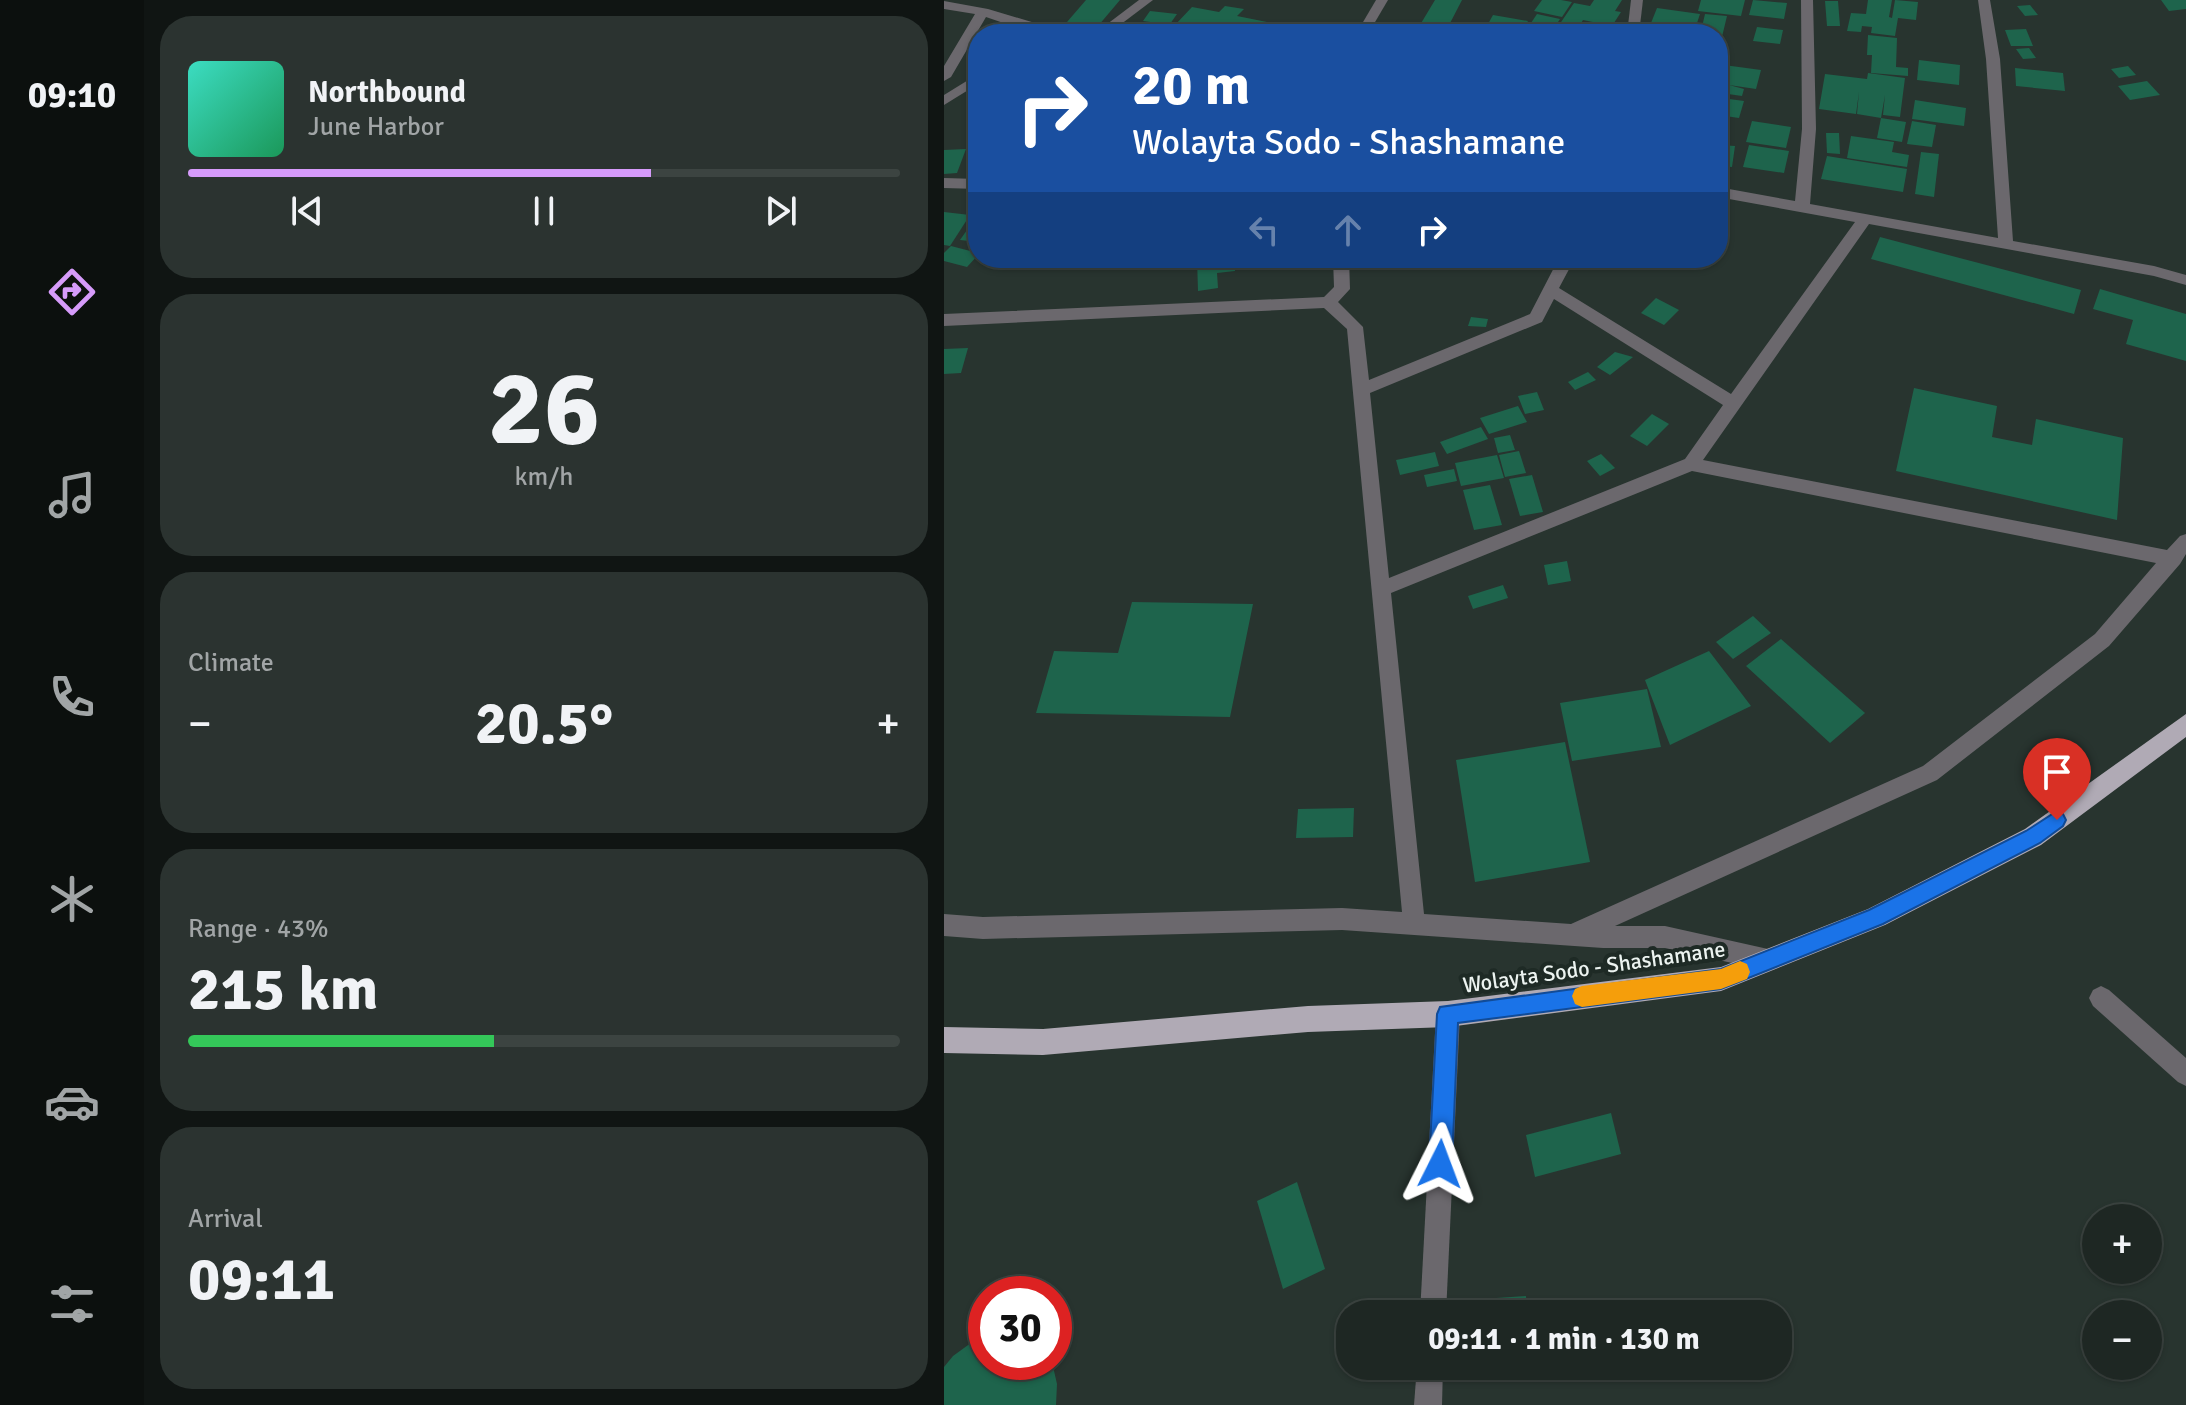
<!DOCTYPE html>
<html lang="en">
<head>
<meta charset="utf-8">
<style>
  :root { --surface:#1e2723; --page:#2b3330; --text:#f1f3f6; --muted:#a1a5a6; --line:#3c4441; --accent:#d69bfa }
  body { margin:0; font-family:Signika,sans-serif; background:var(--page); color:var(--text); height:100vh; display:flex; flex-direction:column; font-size:30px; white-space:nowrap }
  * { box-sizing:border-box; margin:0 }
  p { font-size:26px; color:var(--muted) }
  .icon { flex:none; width:44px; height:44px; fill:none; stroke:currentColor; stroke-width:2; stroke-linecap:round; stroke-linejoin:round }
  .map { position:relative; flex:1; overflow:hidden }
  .panel { display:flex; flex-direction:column; gap:16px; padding:16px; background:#101513; width:800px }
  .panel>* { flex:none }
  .banner { position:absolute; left:24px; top:24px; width:760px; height:244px; border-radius:32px; box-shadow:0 2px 6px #0004,0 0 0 2px var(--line); background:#1a4fa0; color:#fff; overflow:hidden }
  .fabs { position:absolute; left:1138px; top:1204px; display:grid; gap:16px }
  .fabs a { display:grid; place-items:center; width:80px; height:80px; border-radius:50%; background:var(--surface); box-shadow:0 2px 6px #0004,0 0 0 2px var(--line); font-size:40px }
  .speed { position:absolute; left:24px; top:1276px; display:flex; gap:16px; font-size:40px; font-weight:700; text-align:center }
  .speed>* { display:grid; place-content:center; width:104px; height:104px; border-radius:50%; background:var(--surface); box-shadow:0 2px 6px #0004,0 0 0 2px var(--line); line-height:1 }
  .speed .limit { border:12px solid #d22; background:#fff; color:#111 }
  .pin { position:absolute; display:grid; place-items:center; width:68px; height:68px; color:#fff; margin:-82px -34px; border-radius:50% 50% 50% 0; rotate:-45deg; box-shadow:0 0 8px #0007 }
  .pin .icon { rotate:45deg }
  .me { position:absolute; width:88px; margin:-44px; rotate:3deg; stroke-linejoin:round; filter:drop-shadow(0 0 6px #0008) }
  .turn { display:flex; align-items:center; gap:28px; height:168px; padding:0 32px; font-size:36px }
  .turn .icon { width:104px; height:104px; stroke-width:2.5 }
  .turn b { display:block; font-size:56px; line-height:68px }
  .lanes { display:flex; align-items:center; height:76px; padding:0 32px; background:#0003; justify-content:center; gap:40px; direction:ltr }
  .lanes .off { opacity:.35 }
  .big { font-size:60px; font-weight:700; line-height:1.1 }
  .panel .tile { flex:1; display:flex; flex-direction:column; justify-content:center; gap:12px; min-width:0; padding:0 28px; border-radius:32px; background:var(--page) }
  .panel .dial { align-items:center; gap:0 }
  .dial b { font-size:104px; line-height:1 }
  .song { display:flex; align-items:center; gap:24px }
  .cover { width:96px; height:96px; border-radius:12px; background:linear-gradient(135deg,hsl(170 70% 55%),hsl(150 70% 35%)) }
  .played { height:8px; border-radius:4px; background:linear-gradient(90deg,var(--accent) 65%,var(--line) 65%) }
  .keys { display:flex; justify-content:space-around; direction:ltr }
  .heat { display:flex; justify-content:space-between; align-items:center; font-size:44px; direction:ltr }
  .charge { height:12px; border-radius:6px; background:linear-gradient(90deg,#34c759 43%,var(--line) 0) }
  .trip { position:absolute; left:392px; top:1300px; width:456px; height:80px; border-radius:32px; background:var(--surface); box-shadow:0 2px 6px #0004,0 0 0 2px var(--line); font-weight:700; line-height:80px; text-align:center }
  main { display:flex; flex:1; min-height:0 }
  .tabs { display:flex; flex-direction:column; width:144px; justify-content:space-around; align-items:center; background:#0c100e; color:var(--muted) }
  .tabs .icon { width:56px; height:56px }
  .tabs .on { color:var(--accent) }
  .tabs b { font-size:36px; color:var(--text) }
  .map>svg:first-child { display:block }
  .building { fill:#1e644c }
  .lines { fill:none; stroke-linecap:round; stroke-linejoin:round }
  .minor { fill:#6b686d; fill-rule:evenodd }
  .trunk { fill:#b0aab5; fill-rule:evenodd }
  .route { fill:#1a73e8; stroke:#114b97; stroke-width:2 }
  .slow { fill:#f59e0b }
  .labels { text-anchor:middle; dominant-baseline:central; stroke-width:8; stroke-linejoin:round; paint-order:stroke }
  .street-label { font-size:22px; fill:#ecf3f0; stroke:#1e2a25 }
</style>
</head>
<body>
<main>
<nav class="tabs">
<b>09:10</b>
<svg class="icon on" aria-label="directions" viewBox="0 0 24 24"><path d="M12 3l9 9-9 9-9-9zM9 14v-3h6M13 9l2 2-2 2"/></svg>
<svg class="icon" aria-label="music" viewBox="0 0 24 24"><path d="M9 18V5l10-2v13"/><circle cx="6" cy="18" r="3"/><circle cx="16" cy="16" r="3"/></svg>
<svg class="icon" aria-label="phone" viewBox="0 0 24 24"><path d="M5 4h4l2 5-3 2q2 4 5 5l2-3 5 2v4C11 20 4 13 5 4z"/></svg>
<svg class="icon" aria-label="climate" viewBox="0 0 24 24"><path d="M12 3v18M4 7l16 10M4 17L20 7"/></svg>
<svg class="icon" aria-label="car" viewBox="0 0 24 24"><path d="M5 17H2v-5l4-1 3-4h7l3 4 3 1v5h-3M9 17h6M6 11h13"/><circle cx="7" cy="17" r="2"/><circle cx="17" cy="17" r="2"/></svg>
<svg class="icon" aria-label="filters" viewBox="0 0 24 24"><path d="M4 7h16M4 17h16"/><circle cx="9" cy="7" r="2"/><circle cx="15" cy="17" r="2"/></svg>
</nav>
<section class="panel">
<div class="tile">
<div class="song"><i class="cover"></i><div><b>Northbound</b><p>June Harbor</p></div></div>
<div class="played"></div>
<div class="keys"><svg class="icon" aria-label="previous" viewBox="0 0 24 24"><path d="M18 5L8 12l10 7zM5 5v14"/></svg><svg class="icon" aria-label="pause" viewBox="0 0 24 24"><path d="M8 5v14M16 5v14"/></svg><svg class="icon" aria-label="next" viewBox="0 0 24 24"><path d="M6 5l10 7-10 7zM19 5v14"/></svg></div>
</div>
<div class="tile dial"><b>26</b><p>km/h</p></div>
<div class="tile"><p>Climate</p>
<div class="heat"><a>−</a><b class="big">20.5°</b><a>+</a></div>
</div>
<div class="tile"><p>Range · 43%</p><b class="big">215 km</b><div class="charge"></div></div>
<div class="tile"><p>Arrival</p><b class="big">09:11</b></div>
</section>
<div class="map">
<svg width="1242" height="1405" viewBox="0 0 1242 1405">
  <rect width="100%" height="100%" fill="#28342f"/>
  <g class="building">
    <path d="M142,0h34l-22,26 -31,-4z"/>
    <path d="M491,0h27l-15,29 -27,-4z"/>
    <path d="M598,0h19l11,2 -10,15 -28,-6z"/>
    <path d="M650,0h28l-7,11 6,1 -9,14 -29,-6 -9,14h-21l21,-31 16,3z"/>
    <path d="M757,0h44l-4,16 -43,-5z"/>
    <path d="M809,0l34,3 -3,16 -35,-4z"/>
    <path d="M924,0h24l-3,17 3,1 3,-18 23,2 -2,18 -18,-2 -3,18 -24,-3 1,-6 -10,-1 -1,6 -14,-1 4,-18 15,1z"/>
    <path d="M1217,0h25v9l-17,2z"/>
    <path d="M881,1h13l2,25h-13z"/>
    <path d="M1086,5l8,10 -13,1 -8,-10z"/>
    <path d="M281,6l19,3 -7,7 45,9 -3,4 10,2 -3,3h-65l-46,-9 17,-18 27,5z"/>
    <path d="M713,8l43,6 -5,15 -44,-6z"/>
    <path d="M206,11l27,3 -14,20h-21l8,-12 -7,-1z"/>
    <path d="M593,14l23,5 -10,15 -23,-5z"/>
    <path d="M761,14l22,2 -6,25 -3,-7h-21l1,-4 3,1z"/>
    <path d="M549,15l35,6 -5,9 -35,-6z"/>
    <path d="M176,25l16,1 -4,8h-16z"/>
    <path d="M372,25l32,4 -4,5h-34z"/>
    <path d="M813,27l26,3 -3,14 -27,-3z"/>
    <path d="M1082,29l7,17h-22l-6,-16z"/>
    <path d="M924,35l29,3 -1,29 12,1v8l-37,-3 1,-18h-5z"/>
    <path d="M1085,48l7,10 -13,1 -7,-10z"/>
    <path d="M975,60l41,5 -1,20 -42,-5z"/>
    <path d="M780,65l37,5 -5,19 -27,-4 15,4 -2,7 -21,-3 2,-8 -5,-1z"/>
    <path d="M1184,66l8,9 -17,3 -8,-9z"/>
    <path d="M1071,68l48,5 2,18 -49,-5z"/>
    <path d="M924,73l37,5 -5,39 -17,-2 2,-20 -4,23 -24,-4 2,-22 -3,22 -37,-5 6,-35 42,5z"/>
    <path d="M1203,81l13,14 -30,5 -12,-14z"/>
    <path d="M778,98l22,3 -5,17 -21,-3z"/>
    <path d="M971,100l51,8 -2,18 -52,-7z"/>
    <path d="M937,118l25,4 -4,20 -25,-4z"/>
    <path d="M808,121l39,6 -5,21 -40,-6z"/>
    <path d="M968,121l24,4 -4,22 -25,-3z"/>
    <path d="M882,133h13l1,21 -13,-1z"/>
    <path d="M907,136l43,6 -2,10 17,3 -2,12 -60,-9z"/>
    <path d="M776,145l15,1 -3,21 -14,-1z"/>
    <path d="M805,145l40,6 -5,22 -41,-6z"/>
    <path d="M22,149l-9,24 -13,1v-24z"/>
    <path d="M977,152l18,2 -5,43 -19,-3z"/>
    <path d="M883,156l80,13 -4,23 -82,-13z"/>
    <path d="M0,212l26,3 -20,31 -6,-1z"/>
    <path d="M23,230l11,1v11l-18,-2z"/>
    <path d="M936,237l201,53 -7,24 -203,-55z"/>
    <path d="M7,246l27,7v2l-11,12 -23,-6v-8z"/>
    <path d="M253,258h37l1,13 -18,2 1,15 -20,3z"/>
    <path d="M1156,289l86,25v47l-60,-17 7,-24 -40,-11z"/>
    <path d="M712,298l23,12 -15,15 -23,-12z"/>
    <path d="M527,317l17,2 -2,8 -18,-1z"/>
    <path d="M24,348l-7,25 -17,1v-25z"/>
    <path d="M671,352l18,5 -23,18 -13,-8z"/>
    <path d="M644,372l8,8 -21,10 -7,-8z"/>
    <path d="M970,388l83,18 -5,31 40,8 4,-26 87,19 -6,82 -221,-49z"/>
    <path d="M593,392l7,18 -19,4 -7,-18z"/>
    <path d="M574,406l9,16 -38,12 -9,-16z"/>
    <path d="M708,414l17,10 -22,22 -17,-10z"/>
    <path d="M537,427l7,12 -41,15 -7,-12z"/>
    <path d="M566,435l5,15 -17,3 -4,-15z"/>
    <path d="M575,451l7,22 -21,4 -6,-22z"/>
    <path d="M491,452l4,14 -39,9 -4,-15z"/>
    <path d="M657,454l14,14 -15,8 -13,-15z"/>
    <path d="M553,455l7,23 -43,8 -6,-23z"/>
    <path d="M510,469l3,12 -30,6 -3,-12z"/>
    <path d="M588,475l11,37 -23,4 -11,-37z"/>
    <path d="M546,485l12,40 -28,5 -11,-40z"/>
    <path d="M623,561l4,20 -23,4 -4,-20z"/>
    <path d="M559,585l5,13 -35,11 -5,-13z"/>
    <path d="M188,602l121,2 -23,113 -194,-4 18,-62 64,2z"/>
    <path d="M809,616l18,17 -38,26 -17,-17z"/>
    <path d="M837,639l84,74 -35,30 -84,-77z"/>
    <path d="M765,651l42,55 -81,39 -25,-65z"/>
    <path d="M703,689l14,58 -89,14 -12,-58z"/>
    <path d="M621,742l25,120 -115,20 -19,-122z"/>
    <path d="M410,808l-1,29 -57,1 2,-29z"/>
    <path d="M667,1113l10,41 -86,23 -9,-42z"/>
    <path d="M353,1182l28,87 -42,20 -26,-88z"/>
    <path d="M582,1296l1,18h-30l-1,-16z"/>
    <path d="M42,1336v26h66l5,22 -1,21h-112v-38l9,-11 22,-16z"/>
  </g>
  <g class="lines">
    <g class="minor">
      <path d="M195,0h14l-45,34h-14z"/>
      <path d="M432,0h12l-20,34h-12z"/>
      <path d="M687,0h12l-4,34h-12z"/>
      <path d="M857,0h12l3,129 -6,75 188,34 -12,-179 -8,-59h12l10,59 13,182 141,25 32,9v10l-32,-9 -285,-52 -166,236 464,90 13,-14 6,-2v20l-6,10 -71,82 -172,134 -322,146h50l103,23 8,3 3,8 -3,8 -8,3 -103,-23h-62l-261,-18 -359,9 -39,-3v-22l39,3 359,-9 60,4 -55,-583 -23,-21 -380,18v-12l380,-17 10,-10 -1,-29h16l1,31 -12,13 25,25 6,53 161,-66 29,-56h16l-16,30 172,106 124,-172 -137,-25v-10l77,14 7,-72zM610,299l169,106 -38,54 -296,119 -19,-185 172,-71zM748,471l464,92 -61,71 -172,132 -352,158 -147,-10 -33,-321z"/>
      <path d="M0,1l44,8 57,17 2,8h-12l-49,-17 -35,60 -7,4v-15l31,-52 -31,-5z"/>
      <path d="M34,74v10l-34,21v-10z"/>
      <path d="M0,178l34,1v10l-34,-1z"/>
      <path d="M1157,986l8,4 77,68v28l-8,-4 -85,-76 -4,-8 4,-8z"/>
      <path d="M504,1002l8,4 4,8 -14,300h-26l16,-300 4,-8z"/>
      <path d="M473,1366h26l-1,39h-28z"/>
    </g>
    <path class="trunk" d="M1242,714v23l-145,108 -156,80 -164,66 -273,36 -140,5 -265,23 -99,-2v-26l99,2 265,-23 140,-5 273,-34 147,-58 157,-80z"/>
  </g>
  <path class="route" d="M1113,811l6,3 3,6 -3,6 -23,17 -157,81 -162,65 -263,34 -6,141 -4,8 -8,3 -8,-3 -3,-8 8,-150 3,-7 281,-38 148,-59 157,-79z"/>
  <path class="slow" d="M796,961l7,3 3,8 -3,7 -26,10 -139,18 -7,-3 -3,-8 3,-7 7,-3 139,-17z"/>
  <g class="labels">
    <g class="street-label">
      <text transform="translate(650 967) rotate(-8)">Wolayta Sodo - Shashamane</text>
    </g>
  </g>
</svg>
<div class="fabs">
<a>+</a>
<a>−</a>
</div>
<div class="speed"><div class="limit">30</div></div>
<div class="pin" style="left:1113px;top:820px;background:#d93025"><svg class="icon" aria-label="arrive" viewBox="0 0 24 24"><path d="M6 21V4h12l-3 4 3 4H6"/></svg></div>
<svg class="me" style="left:496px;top:1164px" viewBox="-20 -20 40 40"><path d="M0-17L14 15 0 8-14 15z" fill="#1a73e8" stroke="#fff" stroke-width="4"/></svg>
<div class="trip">09:11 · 1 min · 130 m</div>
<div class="banner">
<div class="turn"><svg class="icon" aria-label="right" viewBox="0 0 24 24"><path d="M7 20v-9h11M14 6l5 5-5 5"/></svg><div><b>20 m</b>Wolayta Sodo - Shashamane</div></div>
<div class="lanes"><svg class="icon off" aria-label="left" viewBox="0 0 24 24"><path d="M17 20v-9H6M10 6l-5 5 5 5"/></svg><svg class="icon off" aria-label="ahead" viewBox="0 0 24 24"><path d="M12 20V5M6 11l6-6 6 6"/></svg><svg class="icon" aria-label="right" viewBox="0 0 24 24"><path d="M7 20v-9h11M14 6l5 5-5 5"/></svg></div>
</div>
</div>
</main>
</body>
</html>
